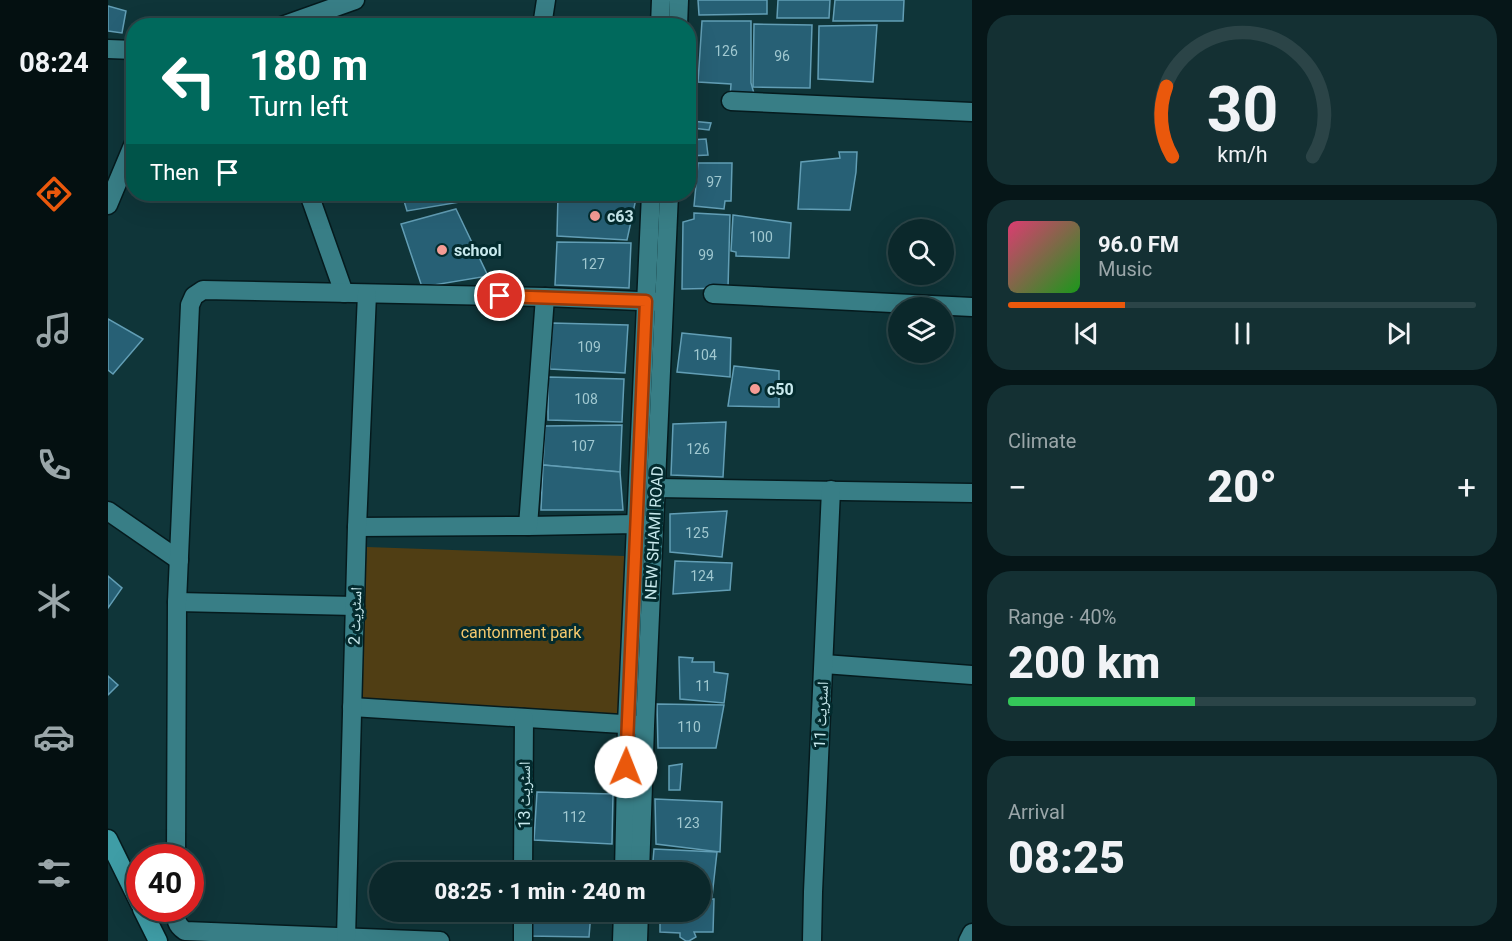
<!DOCTYPE html>
<html lang="en">
<head>
<meta charset="utf-8">
<style>
  :root { --surface:#0b282b; --page:#143033; --text:#f1f3f6; --muted:#9aa6a9; --line:#2b4447; --accent:#ea580c }
  body { margin:0; font-family:Roboto,"Noto Naskh Arabic",sans-serif; background:var(--page); color:var(--text); height:100vh; display:flex; flex-direction:column; font-size:22px; white-space:nowrap }
  * { box-sizing:border-box; margin:0 }
  p { font-size:20px; color:var(--muted) }
  .icon { flex:none; width:33px; height:33px; fill:none; stroke:currentColor; stroke-width:2; stroke-linecap:round; stroke-linejoin:round }
  .map { position:relative; flex:1; overflow:hidden }
  .panel { display:flex; flex-direction:column; gap:15px; padding:15px; background:#061618; width:540px }
  .panel>* { flex:none }
  .top-card { position:absolute; left:18px; top:18px; width:570px; height:183px; border-radius:24px; box-shadow:0 6px 24px #0002,0 0 0 2px var(--line); background:#00695c; color:#fff; overflow:hidden }
  .buttons { position:absolute; left:780px; top:219px; display:grid; gap:12px }
  .buttons a { display:grid; place-items:center; width:66px; height:66px; border-radius:50%; background:var(--surface); box-shadow:0 6px 24px #0002,0 0 0 2px var(--line); font-size:30px }
  .speed { position:absolute; left:18px; top:844px; display:flex; gap:12px; font-size:30px; font-weight:700; text-align:center }
  .speed>* { display:grid; place-content:center; width:78px; height:78px; border-radius:50%; background:var(--surface); box-shadow:0 6px 24px #0002,0 0 0 2px var(--line); line-height:1 }
  .speed .limit { border:9px solid #d22; background:#fff; color:#111 }
  .pin { position:absolute; display:grid; place-items:center; width:51px; height:51px; color:#fff; margin:-26px; border:3px solid #fff; border-radius:50%; box-shadow:0 2px 6px #0007 }
  .me { position:absolute; width:66px; margin:-33px; rotate:1deg; stroke-linejoin:round; filter:drop-shadow(0 0 4px #0008) }
  .turn { display:flex; align-items:center; gap:21px; height:126px; padding:0 24px; font-size:27px }
  .turn .icon { width:78px; height:78px; stroke-width:2.5 }
  .turn b { display:block; font-size:42px; line-height:51px }
  .then { display:flex; align-items:center; height:57px; padding:0 24px; background:#0003; gap:12px; font-size:22px }
  .big { font-size:45px; font-weight:800; line-height:1.1 }
  .panel .tile { flex:1; display:flex; flex-direction:column; justify-content:center; gap:9px; min-width:0; padding:0 21px; border-radius:24px; background:var(--page) }
  .panel .dial { align-items:center; gap:0 }
  .dial svg { height:156px; overflow:visible; fill:none; stroke:var(--line); stroke-width:7; stroke-linecap:round; text-anchor:middle }
  .dial text { fill:var(--text); stroke:none }
  .song { display:flex; align-items:center; gap:18px }
  .cover { width:72px; height:72px; border-radius:9px; background:linear-gradient(135deg,hsl(340 70% 55%),hsl(120 70% 35%)) }
  .played { height:6px; border-radius:3px; background:linear-gradient(90deg,var(--accent) 25%,var(--line) 25%) }
  .keys { display:flex; justify-content:space-around; direction:ltr }
  .heat { display:flex; justify-content:space-between; align-items:center; font-size:33px; direction:ltr }
  .charge { height:9px; border-radius:4px; background:linear-gradient(90deg,#34c759 40%,var(--line) 0) }
  .trip { position:absolute; left:261px; top:862px; width:342px; height:60px; border-radius:30px; background:var(--surface); box-shadow:0 6px 24px #0002,0 0 0 2px var(--line); font-weight:800; line-height:60px; text-align:center }
  main { display:flex; flex:1; min-height:0 }
  .menu { display:flex; flex-direction:column; width:108px; justify-content:space-around; align-items:center; background:#041011; color:var(--muted) }
  .menu .icon { width:42px; height:42px }
  .menu .selected { color:var(--accent) }
  .menu b { font-size:27px; color:var(--text) }
  .map>svg:first-child { display:block }
  .green { fill:#503e14 }
  .building { fill:#276075; stroke:#629eb5; stroke-width:1.5 }
  .lines { fill:none; stroke-linecap:round; stroke-linejoin:round }
  .minor-casing { stroke:#051a1d; stroke-width:21 }
  .major-casing { stroke:#051a1d; stroke-width:21 }
  .minor { stroke:#387e86; stroke-width:18 }
  .major { stroke:#3f9da6; stroke-width:18 }
  .route-casing { stroke:#983908; stroke-width:15 }
  .route { stroke:#ea580c; stroke-width:10 }
  .poi-dot { fill:#f59c95; stroke:#032b2e; stroke-width:2 }
  .labels { text-anchor:middle; dominant-baseline:central; stroke-width:6; stroke-linejoin:round; paint-order:stroke }
  .number-label { font-size:14px; fill:#a0c8d0 }
  .poi-label { font-size:16px; font-weight:bold; fill:#c9eaee; stroke:#032b2e; text-anchor:start }
  .street-label { font-size:16px; fill:#c9eaee; stroke:#032b2e }
  .park-label { font-size:16px; fill:#f4c96e; stroke:#032b2e }
</style>
</head>
<body>
<main>
<nav class="menu">
<b>08:24</b>
<svg class="icon selected" aria-label="directions" viewBox="0 0 24 24"><path d="M12 3l9 9-9 9-9-9zM9 14v-3h6M13 9l2 2-2 2"/></svg>
<svg class="icon" aria-label="music" viewBox="0 0 24 24"><path d="M9 18V5l10-2v13"/><circle cx="6" cy="18" r="3"/><circle cx="16" cy="16" r="3"/></svg>
<svg class="icon" aria-label="phone" viewBox="0 0 24 24"><path d="M5 4h4l2 5-3 2q2 4 5 5l2-3 5 2v4C11 20 4 13 5 4z"/></svg>
<svg class="icon" aria-label="climate" viewBox="0 0 24 24"><path d="M12 3v18M4 7l16 10M4 17L20 7"/></svg>
<svg class="icon" aria-label="car" viewBox="0 0 24 24"><path d="M5 17H2v-5l4-1 3-4h7l3 4 3 1v5h-3M9 17h6M6 11h13"/><circle cx="7" cy="17" r="2"/><circle cx="17" cy="17" r="2"/></svg>
<svg class="icon" aria-label="filters" viewBox="0 0 24 24"><path d="M4 7h16M4 17h16"/><circle cx="9" cy="7" r="2"/><circle cx="15" cy="17" r="2"/></svg>
</nav>
<div class="map">
<svg width="864" height="941" viewBox="0 0 864 941">
  <rect width="100%" height="100%" fill="#0f3539"/>
  <path class="green" d="M259,547l257,9 -1,163 -265,-18z"/>
  <g class="building">
    <path d="M590,0h69v14l-68,1z"/>
    <path d="M670,0h52l-1,18h-52z"/>
    <path d="M727,0h69l-1,21h-70z"/>
    <path d="M0,6l18,5 -4,22 -14,-2z"/>
    <path d="M594,21h49v62l4,14 -25,1 1,-14 -33,-2z"/>
    <path d="M646,24l58,1 -2,63 -57,-1z"/>
    <path d="M769,25l-4,57 -55,-3 1,-53z"/>
    <path d="M583,121l20,2 -2,7 -17,-2z"/>
    <path d="M598,139l2,16 -20,1v-16z"/>
    <path d="M731,152h18l-1,20 -6,38 -52,-1 3,-47 39,-4z"/>
    <path d="M590,163h34l-1,38h-6l-1,8 -30,-3z"/>
    <path d="M294,194h55l3,8 -53,9z"/>
    <path d="M450,194l61,2 1,-2h17l-10,46 -70,-4z"/>
    <path d="M348,209l32,67 -66,11 -21,-63z"/>
    <path d="M586,213l36,2 -2,73 -46,1 1,-67 11,-3z"/>
    <path d="M625,215l58,8 -2,35 -53,-2v-4l-5,-1z"/>
    <path d="M449,242l74,1 -2,45 -74,-3z"/>
    <path d="M0,319l35,20 -30,35 -5,-4z"/>
    <path d="M444,323l76,2 -3,48 -75,-4z"/>
    <path d="M574,333l49,5 -1,39 -53,-5z"/>
    <path d="M626,366l45,5v36l-51,-1z"/>
    <path d="M440,377l76,2 -2,43 -74,-2z"/>
    <path d="M618,422l-3,55 -52,-2 2,-51z"/>
    <path d="M514,425l-2,47 -77,-7 2,-39z"/>
    <path d="M435,465l77,7 3,38h-82z"/>
    <path d="M619,511l-5,46 -52,-5v-38z"/>
    <path d="M567,561l57,2 -2,27 -57,4z"/>
    <path d="M0,576l14,12 -14,20z"/>
    <path d="M571,657l14,1 -1,4h22v10l14,2 -4,29 -44,-4z"/>
    <path d="M0,676l10,9 -10,10z"/>
    <path d="M549,704l67,1 -8,43h-58z"/>
    <path d="M574,764l-2,26h-11v-24z"/>
    <path d="M429,792l76,2 -1,50 -78,-4z"/>
    <path d="M547,799l67,3 -2,50 -64,-8z"/>
    <path d="M546,849l63,3 -5,45 -12,-1v-23h-48z"/>
    <path d="M592,899h14l-1,33h-19l2,5 -7,4h-3l-6,-4v-4l-20,-1v-20h40z"/>
    <path d="M421,912h62l-2,25 -61,-1z"/>
  </g>
  <g class="lines">
    <g class="minor-casing">
      <g id="minor">
        <path d="M174,26l73,-26"/>
        <path d="M434,26l4,-26"/>
        <path d="M552,26l1,-26"/>
        <path d="M570,26l1,-26"/>
        <path d="M0,49l26,1"/>
        <path d="M623,101l241,11"/>
        <path d="M201,194l35,99"/>
        <path d="M0,205l26,-62"/>
        <path d="M605,294l259,13"/>
        <path d="M549,488l315,5"/>
        <path d="M0,511l71,49"/>
        <path d="M420,526l108,-2 11,1"/>
        <path d="M249,527l171,-1 17,-229"/>
        <path d="M69,602l178,4"/>
        <path d="M716,664l148,11"/>
        <path d="M244,707l286,18"/>
        <path d="M68,858l1,-256 13,-297 4,-9 9,-6 342,7 118,5"/>
        <path d="M415,873l1,-155"/>
        <path d="M516,873l3,-149 24,-530"/>
        <path d="M532,873l5,-147 24,-532"/>
        <path d="M68,909c0,11 0,16 9,22l255,10"/>
        <path d="M238,938l11,-411 10,-233"/>
        <path d="M415,941v-29"/>
        <path d="M514,941l1,-29"/>
        <path d="M530,941l1,-29"/>
        <path d="M704,941l1,-49 18,-402"/>
        <path d="M860,941l4,-8"/>
      </g>
    </g>
    <g class="major-casing">
      <g id="major">
        <path d="M0,839l32,65"/>
        <path d="M34,909l16,32"/>
      </g>
    </g>
    <use href="#minor" class="minor"/>
    <use href="#major" class="major"/>
  </g>
  <g class="lines">
    <g class="route-casing">
      <path id="route" d="M392,296l146,5 -20,466"/>
    </g>
    <use href="#route" class="route"/>
  </g>
  <g class="poi-dot">
    <circle cx="487" cy="216" r="6"/>
    <circle cx="334" cy="250" r="6"/>
    <circle cx="647" cy="389" r="6"/>
  </g>
  <g class="labels">
    <g class="number-label">
      <text x="618" y="51">126</text>
      <text x="674" y="56">96</text>
      <text x="606" y="182">97</text>
      <text x="653" y="237">100</text>
      <text x="598" y="255">99</text>
      <text x="485" y="264">127</text>
      <text x="481" y="347">109</text>
      <text x="597" y="355">104</text>
      <text x="478" y="399">108</text>
      <text x="475" y="446">107</text>
      <text x="590" y="449">126</text>
      <text x="589" y="533">125</text>
      <text x="594" y="576">124</text>
      <text x="595" y="686">11</text>
      <text x="581" y="727">110</text>
      <text x="466" y="817">112</text>
      <text x="580" y="823">123</text>
    </g>
    <g class="poi-label">
      <text x="499" y="216">c63</text>
      <text x="346" y="250">school</text>
      <text x="659" y="389">c50</text>
    </g>
    <g class="street-label">
      <text transform="translate(546 533) rotate(-87)">NEW SHAMI ROAD</text>
      <text transform="translate(247 616) rotate(-88)">اسٹریٹ 2</text>
      <text transform="translate(713 715) rotate(-87)">اسٹریٹ 11</text>
      <text transform="translate(416 795) rotate(-90)">اسٹریٹ 13</text>
    </g>
    <g class="park-label">
      <text x="413" y="632">cantonment park</text>
    </g>
  </g>
</svg>
<div class="buttons">
<a><svg class="icon" aria-label="search" viewBox="0 0 24 24"><circle cx="10" cy="10" r="6"/><path d="M15 15l6 6"/></svg></a>
<a><svg class="icon" aria-label="layers" viewBox="0 0 24 24"><path d="M12 4l9 5-9 5-9-5zM3 14l9 5 9-5"/></svg></a>
</div>
<div class="speed"><div class="limit">40</div></div>
<div class="pin" style="left:392px;top:296px;background:#d93025"><svg class="icon" aria-label="arrive" viewBox="0 0 24 24"><path d="M6 21V4h12l-3 4 3 4H6"/></svg></div>
<svg class="me" style="left:518px;top:767px" viewBox="-20 -20 40 40"><circle r="19" fill="#fff"/><path d="M0-13L10 11 0 6-10 11z" fill="#ea580c"/></svg>
<div class="trip">08:25 · 1 min · 240 m</div>
<div class="top-card">
<div class="turn"><svg class="icon" aria-label="left" viewBox="0 0 24 24"><path d="M17 20v-9H6M10 6l-5 5 5 5"/></svg><div><b>180 m</b>Turn left</div></div>
<div class="then">Then<svg class="icon" aria-label="arrive" viewBox="0 0 24 24"><path d="M6 21V4h12l-3 4 3 4H6"/></svg></div>
</div>
</div>
<section class="panel">
<div class="tile dial"><svg viewBox="0 0 100 80">
<path d="M14 69A42 42 0 1 1 86 69"/>
<path d="M14 69A42 42 0 0 1 11 33" stroke="#ea580c"/>
<text x="50" y="56" font-size="32" font-weight="700">30</text>
<text x="50" y="72" font-size="11">km/h</text>
</svg></div>
<div class="tile">
<div class="song"><i class="cover"></i><div><b>96.0 FM</b><p>Music</p></div></div>
<div class="played"></div>
<div class="keys"><svg class="icon" aria-label="previous" viewBox="0 0 24 24"><path d="M18 5L8 12l10 7zM5 5v14"/></svg><svg class="icon" aria-label="pause" viewBox="0 0 24 24"><path d="M8 5v14M16 5v14"/></svg><svg class="icon" aria-label="next" viewBox="0 0 24 24"><path d="M6 5l10 7-10 7zM19 5v14"/></svg></div>
</div>
<div class="tile"><p>Climate</p>
<div class="heat"><a>−</a><b class="big">20°</b><a>+</a></div>
</div>
<div class="tile"><p>Range · 40%</p><b class="big">200 km</b><div class="charge"></div></div>
<div class="tile"><p>Arrival</p><b class="big">08:25</b></div>
</section>
</main>
</body>
</html>
